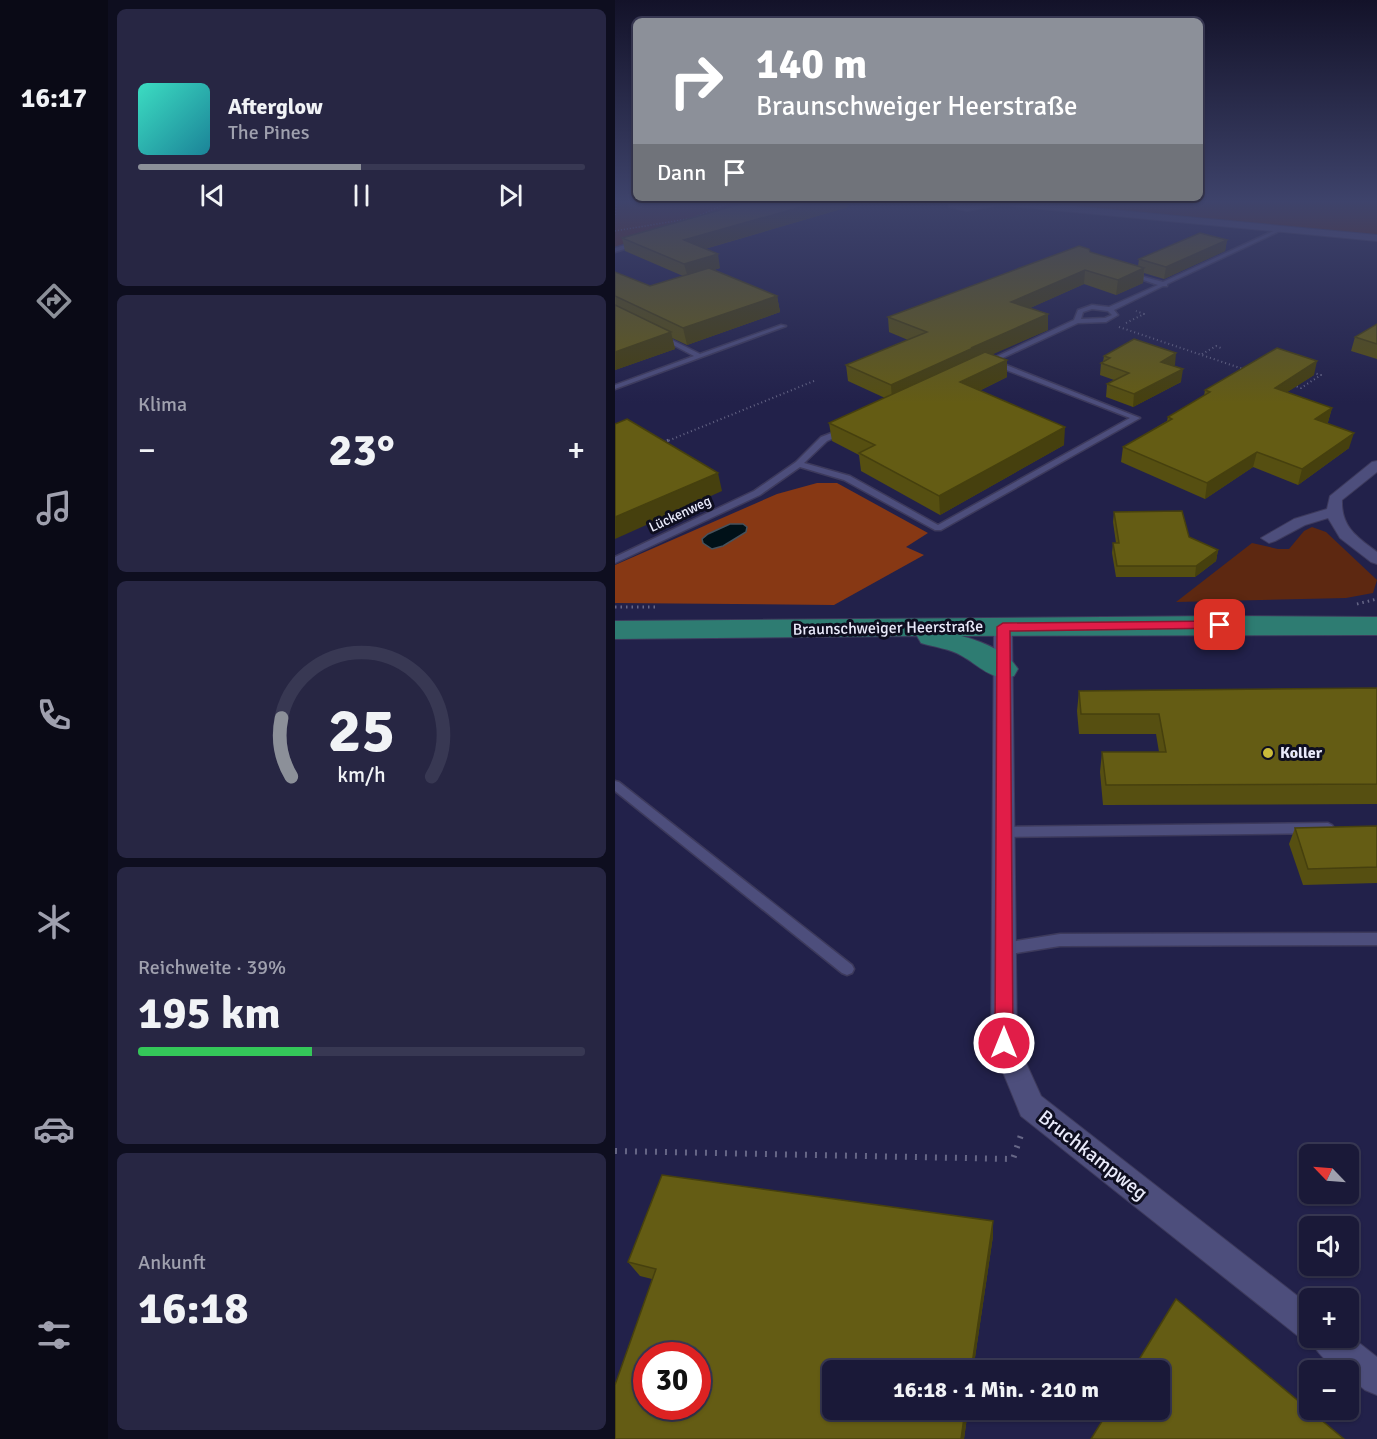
<!DOCTYPE html>
<html lang="de">
<head>
<meta charset="utf-8">
<style>
  :root { --surface:#1a1938; --page:#272643; --text:#f1f3f6; --muted:#9fa0ae; --line:#383853; --accent:#8c9099 }
  body { margin:0; font-family:Signika,sans-serif; background:var(--page); color:var(--text); height:100vh; display:flex; flex-direction:column; font-size:22px; white-space:nowrap }
  * { box-sizing:border-box; margin:0 }
  p { font-size:20px; color:var(--muted) }
  .icon { flex:none; width:33px; height:33px; fill:none; stroke:currentColor; stroke-width:2; stroke-linecap:round; stroke-linejoin:round }
  .map { position:relative; flex:1; overflow:hidden }
  .details { display:flex; flex-direction:column; gap:9px; padding:9px; background:#0e0e1f; width:507px }
  .details>* { flex:none }
  .hud { position:absolute; left:18px; top:18px; width:570px; height:183px; border-radius:9px; box-shadow:0 2px 4px #0004,0 0 0 2px var(--line); background:#8c9099; color:#fff; overflow:hidden }
  .needle { width:39px; rotate:295deg }
  .fabs { position:absolute; left:684px; top:1144px; display:grid; gap:12px }
  .fabs a { display:grid; place-items:center; width:60px; height:60px; border-radius:9px; background:var(--surface); box-shadow:0 2px 4px #0004,0 0 0 2px var(--line); font-size:30px }
  .speed { position:absolute; left:18px; top:1342px; display:flex; gap:12px; font-size:30px; font-weight:700; text-align:center }
  .speed>* { display:grid; place-content:center; width:78px; height:78px; border-radius:50%; background:var(--surface); box-shadow:0 2px 4px #0004,0 0 0 2px var(--line); line-height:1 }
  .speed .limit { border:9px solid #d22; background:#fff; color:#111 }
  .pin { position:absolute; display:grid; place-items:center; width:51px; height:51px; color:#fff; margin:-26px; border-radius:12px; box-shadow:0 3px 9px #0006 }
  .me { position:absolute; width:66px; margin:-33px; rotate:0deg; stroke-linejoin:round; filter:drop-shadow(0 0 4px #0008) }
  .turn { display:flex; align-items:center; gap:21px; height:126px; padding:0 24px; font-size:27px }
  .turn .icon { width:78px; height:78px; stroke-width:2.5 }
  .turn b { display:block; font-size:42px; line-height:51px }
  .then { display:flex; align-items:center; height:57px; padding:0 24px; background:#0003; gap:12px; font-size:22px }
  .big { font-size:45px; font-weight:700; line-height:1.1 }
  .details .widget { flex:1; display:flex; flex-direction:column; justify-content:center; gap:9px; min-width:0; padding:0 21px; border-radius:9px; background:var(--page) }
  .details .dial { align-items:center; gap:0 }
  .dial svg { height:156px; overflow:visible; fill:none; stroke:var(--line); stroke-width:7; stroke-linecap:round; text-anchor:middle }
  .dial text { fill:var(--text); stroke:none }
  .song { display:flex; align-items:center; gap:18px }
  .cover { width:72px; height:72px; border-radius:9px; background:linear-gradient(135deg,hsl(170 70% 55%),hsl(190 70% 35%)) }
  .played { height:6px; border-radius:3px; background:linear-gradient(90deg,var(--accent) 50%,var(--line) 50%) }
  .keys { display:flex; justify-content:space-around; direction:ltr }
  .heat { display:flex; justify-content:space-between; align-items:center; font-size:33px; direction:ltr }
  .charge { height:9px; border-radius:4px; background:linear-gradient(90deg,#34c759 39%,var(--line) 0) }
  .trip { position:absolute; left:207px; top:1360px; width:348px; height:60px; border-radius:9px; background:var(--surface); box-shadow:0 2px 4px #0004,0 0 0 2px var(--line); font-weight:700; line-height:60px; text-align:center }
  main { display:flex; flex:1; min-height:0 }
  .dock { display:flex; flex-direction:column; width:108px; justify-content:space-around; align-items:center; background:#0a0a16; color:var(--muted) }
  .dock .icon { width:42px; height:42px }
  .dock .on { color:var(--accent) }
  .dock b { font-size:27px; color:var(--text) }
  .map>svg:first-child { display:block }
  .green { fill:#5d2811 }
  .forest { fill:#873814 }
  .water { fill:#001118; stroke:#46525c; stroke-width:1.5 }
  .lines { fill:none; stroke-linecap:round; stroke-linejoin:round }
  .lane-casing { stroke:#3d3a5c; stroke-width:3 }
  .street-casing { stroke:#3d3a5c; stroke-width:2 }
  .primary-casing { stroke:#3d3a5c; stroke-width:2 }
  .path-far3 { stroke:#666686; stroke-width:1.5; stroke-dasharray:1 2; stroke-linecap:butt }
  .path-far2 { stroke:#666686; stroke-width:2; stroke-dasharray:1 3; stroke-linecap:butt }
  .path-far1 { stroke:#666686; stroke-width:3; stroke-dasharray:1.5 4; stroke-linecap:butt }
  .path { stroke:#666686; stroke-width:6; stroke-dasharray:2 8; stroke-linecap:butt }
  .lane { fill:#4d4e7c; fill-rule:evenodd }
  .street { fill:#4d4e7c; fill-rule:evenodd }
  .primary { fill:#2e7c72; fill-rule:evenodd }
  .wall { fill:#564f11 }
  .shaded-wall { fill:#46400e }
  .building { fill:#645c14; stroke:#46400e; stroke-width:1.5; fill-rule:evenodd }
  .route { fill:#e11d48; stroke:#92132f; stroke-width:1.5 }
  .poi-dot { fill:#caba3a; stroke:#0e0e20; stroke-width:2 }
  .labels { text-anchor:middle; dominant-baseline:central; stroke-width:6; stroke-linejoin:round; paint-order:stroke }
  .far-street-label { font-size:14px; fill:#e9eafa; stroke:#0e0e20 }
  .street-label { font-size:16px; fill:#e9eafa; stroke:#0e0e20 }
  .poi-label { font-size:16px; font-weight:bold; fill:#e9eafa; stroke:#0e0e20; text-anchor:start }
  .near-street-label { font-size:20px; fill:#e9eafa; stroke:#0e0e20 }
</style>
</head>
<body>
<main>
<nav class="dock">
<b>16:17</b>
<svg class="icon on" aria-label="directions" viewBox="0 0 24 24"><path d="M12 3l9 9-9 9-9-9zM9 14v-3h6M13 9l2 2-2 2"/></svg>
<svg class="icon" aria-label="music" viewBox="0 0 24 24"><path d="M9 18V5l10-2v13"/><circle cx="6" cy="18" r="3"/><circle cx="16" cy="16" r="3"/></svg>
<svg class="icon" aria-label="phone" viewBox="0 0 24 24"><path d="M5 4h4l2 5-3 2q2 4 5 5l2-3 5 2v4C11 20 4 13 5 4z"/></svg>
<svg class="icon" aria-label="climate" viewBox="0 0 24 24"><path d="M12 3v18M4 7l16 10M4 17L20 7"/></svg>
<svg class="icon" aria-label="car" viewBox="0 0 24 24"><path d="M5 17H2v-5l4-1 3-4h7l3 4 3 1v5h-3M9 17h6M6 11h13"/><circle cx="7" cy="17" r="2"/><circle cx="17" cy="17" r="2"/></svg>
<svg class="icon" aria-label="filters" viewBox="0 0 24 24"><path d="M4 7h16M4 17h16"/><circle cx="9" cy="7" r="2"/><circle cx="15" cy="17" r="2"/></svg>
</nav>
<section class="details">
<div class="widget">
<div class="song"><i class="cover"></i><div><b>Afterglow</b><p>The Pines</p></div></div>
<div class="played"></div>
<div class="keys"><svg class="icon" aria-label="previous" viewBox="0 0 24 24"><path d="M18 5L8 12l10 7zM5 5v14"/></svg><svg class="icon" aria-label="pause" viewBox="0 0 24 24"><path d="M8 5v14M16 5v14"/></svg><svg class="icon" aria-label="next" viewBox="0 0 24 24"><path d="M6 5l10 7-10 7zM19 5v14"/></svg></div>
</div>
<div class="widget"><p>Klima</p>
<div class="heat"><a>−</a><b class="big">23°</b><a>+</a></div>
</div>
<div class="widget dial"><svg viewBox="0 0 100 80">
<path d="M14 69A42 42 0 1 1 86 69"/>
<path d="M14 69A42 42 0 0 1 9 39" stroke="#8c9099"/>
<text x="50" y="56" font-size="32" font-weight="700">25</text>
<text x="50" y="72" font-size="11">km/h</text>
</svg></div>
<div class="widget"><p>Reichweite · 39%</p><b class="big">195 km</b><div class="charge"></div></div>
<div class="widget"><p>Ankunft</p><b class="big">16:18</b></div>
</section>
<div class="map">
<svg width="762" height="1439" viewBox="0 0 762 1439">
  <rect width="100%" height="100%" fill="#22214a"/>
  <g class="green">
    <path d="M0,201h159l-159,46z"/>
    <path d="M394,201h368v35z"/>
    <path d="M697,527l14,5 51,48 -4,13 -27,5 -170,4 76,-59 26,6h11l15,-18z"/>
  </g>
  <path class="forest" d="M202,483h20l91,50 -22,14 18,8 -90,50 -219,-2v-38l162,-71z"/>
  <path class="water" d="M115,524h13l4,3 -1,5 -23,14 -11,3 -9,-6 -1,-4 6,-5z"/>
  <g class="lines">
    <g class="lane-casing">
      <g id="lane">
        <path d="M665,228l4,1 -117,55v2h-4l-49,24 4,5 -12,7 -28,1 -82,38 144,57 -199,112h-6l-91,-50 -44,-13 -40,28 -145,68v-6l139,-66 42,-29 25,-25 21,-8 4,2 -1,2 -18,8 -23,22 46,13 88,49 192,-107 -139,-54h-6v-2l89,-42 4,-10 14,-5 17,2 49,-22 -29,-10v-2l34,9zM477,309l16,2 4,4 -7,3 -24,1 2,-7z"/>
        <path d="M23,241l2,3 -25,8v-4z"/>
        <path d="M166,325l5,1 -171,63v-4l79,-29 -34,-18v-2h4l36,18z"/>
        <path d="M0,781l4,1 233,183 2,4 -2,4 -5,2 -5,-2 -227,-182z"/>
        <path d="M713,823l4,2 2,3 -2,3 -4,2 -324,4 -4,-2 -2,-3 2,-3 4,-2z"/>
        <path d="M762,933v12l-317,1 -56,9 -5,-2 -2,-4 2,-4 5,-2 56,-9z"/>
      </g>
    </g>
    <g class="street-casing">
      <g id="street">
        <path d="M333,201h10l-2,2 11,2 15,-2 -1,-2h36l360,34v6l-377,-36 -33,6 -18,-4z"/>
        <path d="M762,461v11l-35,28c-1,27 15,37 35,52v12l-6,-2 -31,-24 -12,-20 -23,7 -30,16 -6,2 -8,-5 33,-19 33,-10 3,-13 42,-34z"/>
        <path d="M388,622l6,1 3,4 5,416 24,53 268,209v33h40v-3l28,22v38l-12,-5 -16,-13v-6c-15,0 -33,-18 -38,-31l-13,-4 -277,-220 -30,-73 3,-416 3,-4z"/>
      </g>
    </g>
    <g class="primary-casing">
      <path id="primary" d="M605,616l157,1v18l-416,1c20,5 46,15 57,33l-4,7c-22,6 -34,-10 -52,-20 -11,-7 -28,-9 -41,-13l-4,-7 -302,3v-18z"/>
    </g>
    <g class="path-far3">
      <path d="M0,215l2,-14"/>
      <path d="M0,231l78,-13 40,-17"/>
    </g>
    <g class="path-far2">
      <path d="M511,323l18,-9 -8,-3"/>
      <path d="M504,327l127,43"/>
      <path d="M587,354l14,-8 7,3"/>
      <path d="M678,385l8,3 20,-13 -11,-3"/>
      <path d="M50,442l149,-61"/>
    </g>
    <g class="path-far1">
      <path d="M47,443l7,-3"/>
      <path d="M742,604l20,-5"/>
      <path d="M0,607h42"/>
    </g>
    <path class="path" d="M0,1151l398,8 10,-30"/>
    <use href="#lane" class="lane"/>
    <use href="#street" class="street"/>
    <use href="#primary" class="primary"/>
  </g>
  <g class="wall">
    <path d="M233,207l-143,42 15,19 -6,2 63,26 3,16 -93,33 -15,-7 3,11 -60,21v-98l35,14 33,-10 -58,-25 -3,-13z"/>
    <path d="M612,240l-2,11 -61,28 -20,-6 -1,10 -27,12 -32,-11 -54,24 18,6v16l-56,24 15,6v17l-28,14 85,54 -124,70 -79,-44 -2,-16 -27,-14 -3,-18 56,-25 -37,-17 -2,-16 62,-25 -19,-8 -1,-15 202,-65 48,14 1,-7z"/>
    <path d="M762,324v35l-26,-8 4,-14z"/>
    <path d="M489,356l71,9 -2,1 8,16 -48,25 -27,-10 1,-13 7,-4 -14,-5 1,-12 2,-1z"/>
    <path d="M699,375l-27,17 45,16 -4,14 -1,2 22,24 -51,37 -45,-18 -48,32 -84,-37 2,-15 44,-26 1,-4 36,-21 1,-6z"/>
    <path d="M499,512l75,25 29,13 -2,11 -21,16h-79l-4,-24 1,-10h3l-3,-21z"/>
    <path d="M762,688v116l-274,1 -3,-33 2,-20h57l-3,-18h-77l-2,-23 2,-20z"/>
    <path d="M762,826v57l-74,2 -14,-41 6,-16z"/>
    <path d="M378,1236l-20,135h-140v39h135l-4,29h-349l37,-160 -12,-3 -12,-14z"/>
  </g>
  <g class="shaded-wall">
    <path d="M207,201h25l1,6 -161,47 -3,-14z"/>
    <path d="M612,240l-2,11 -61,28 2,-12z"/>
    <path d="M103,254l2,14 -32,10 -4,-14z"/>
    <path d="M529,268l-1,15 -27,12 2,-15z"/>
    <path d="M470,270l-1,14 -74,33 1,-15z"/>
    <path d="M162,296l3,16 -93,33 -4,-17z"/>
    <path d="M433,314v16l-75,33 -81,38 -1,-16 80,-37z"/>
    <path d="M56,332l4,17 -60,21v-18z"/>
    <path d="M561,353l-1,12 -16,9 2,-12z"/>
    <path d="M392,360v17l-46,23 -1,-18z"/>
    <path d="M702,361l-3,14 -42,27 3,-14z"/>
    <path d="M568,369l-2,13 -48,25 1,-13z"/>
    <path d="M717,408l-4,14 -17,12 4,-15z"/>
    <path d="M450,427l-1,18 -124,70 -1,-19z"/>
    <path d="M739,433l-5,15 -51,37 4,-16z"/>
    <path d="M642,452l-4,15 -48,32 2,-16z"/>
    <path d="M103,473l4,18 -107,48v-22z"/>
    <path d="M603,550l-2,11 -21,16 1,-11z"/>
    <path d="M378,1221v15l-20,135h-2z"/>
    <path d="M350,1410h3l-4,29h-3z"/>
  </g>
  <g class="building">
    <path d="M136,201h71l-138,39 34,14 -34,10 -62,-26z"/>
    <path d="M585,233l27,7 -61,27 -27,-8z"/>
    <path d="M464,246l10,3 1,3 54,16 -26,12 -33,-10 -74,32 37,12 -77,34h2l-82,37 -45,-20 81,-33 -39,-15z"/>
    <path d="M94,268l68,28 -94,32 -68,-32v-24l35,14z"/>
    <path d="M0,305l56,27 -56,20z"/>
    <path d="M762,324v20l-22,-7z"/>
    <path d="M519,339l42,14 -15,9 22,7 -49,25 -27,-10 22,-11 -28,-10 9,-5 -6,-2z"/>
    <path d="M662,348l40,13 -42,27 57,20 -17,11 39,14 -52,36 -45,-17 -50,31 -84,-36 49,-28 -4,-2 42,-25 -5,-2z"/>
    <path d="M370,352l22,8 -47,22 105,45 -126,69 -80,-43 16,-8 -46,-22z"/>
    <path d="M12,419l91,54 -103,44v-93z"/>
    <path d="M567,511l7,26 29,13 -22,16h-79l-4,-23h6l-5,-31z"/>
    <path d="M762,688v96l-271,1 -4,-33h64l-7,-38h-78l-2,-23z"/>
    <path d="M762,826v41l-69,2 -13,-41z"/>
    <path d="M47,1175l331,46 -22,150h-138v39h132l-4,29h-346v-54l41,-116 -28,-7zM32,1356h50v51h-50z"/>
    <path d="M561,1299l168,140h-253l18,-29h50v-39h-27z"/>
  </g>
  <linearGradient id="sky" x2="0" y2="1"><stop stop-color="#131229"/><stop offset="0.5" stop-color="#3e436b"/><stop offset="1" stop-color="#3e436b" stop-opacity="0"/></linearGradient>
  <rect width="762" height="403" fill="url(#sky)"/>
  <path class="route" d="M605,621l4,2v5l-214,3 3,412 -2,7 -7,2 -6,-2 -3,-7 2,-416 6,-4z"/>
  <circle class="poi-dot" cx="653" cy="753" r="6"/>
  <g class="labels">
    <g class="far-street-label">
      <text transform="translate(65 514) rotate(-25)">Lückenweg</text>
    </g>
    <g class="street-label">
      <text transform="translate(273 628) rotate(-1)">Braunschweiger Heerstraße</text>
    </g>
    <g class="poi-label">
      <text x="665" y="753">Koller</text>
    </g>
    <g class="near-street-label">
      <text transform="translate(478 1155) rotate(38)">Bruchkampweg</text>
    </g>
  </g>
</svg>
<div class="fabs">
<a><svg class="needle" viewBox="-14 -14 28 28"><path d="M0-13l5 13h-10z" fill="#e53935"/><path d="M0 13l5-13h-10z" fill="#9fa0ae"/></svg></a>
<a><svg class="icon" aria-label="sound" viewBox="0 0 24 24"><path d="M4 9h4l5-4v14l-5-4H4zM17 9q2 3 0 6"/></svg></a>
<a>+</a>
<a>−</a>
</div>
<div class="speed"><div class="limit">30</div></div>
<div class="pin" style="left:605px;top:625px;background:#d93025"><svg class="icon" aria-label="arrive" viewBox="0 0 24 24"><path d="M6 21V4h12l-3 4 3 4H6"/></svg></div>
<svg class="me" style="left:389px;top:1043px" viewBox="-20 -20 40 40"><circle r="17" fill="#e11d48" stroke="#fff" stroke-width="3"/><path d="M0-11L8 9 0 5-8 9z" fill="#fff"/></svg>
<div class="trip">16:18 · 1 Min. · 210 m</div>
<div class="hud">
<div class="turn"><svg class="icon" aria-label="right" viewBox="0 0 24 24"><path d="M7 20v-9h11M14 6l5 5-5 5"/></svg><div><b>140 m</b>Braunschweiger Heerstraße</div></div>
<div class="then">Dann<svg class="icon" aria-label="arrive" viewBox="0 0 24 24"><path d="M6 21V4h12l-3 4 3 4H6"/></svg></div>
</div>
</div>
</main>
</body>
</html>
